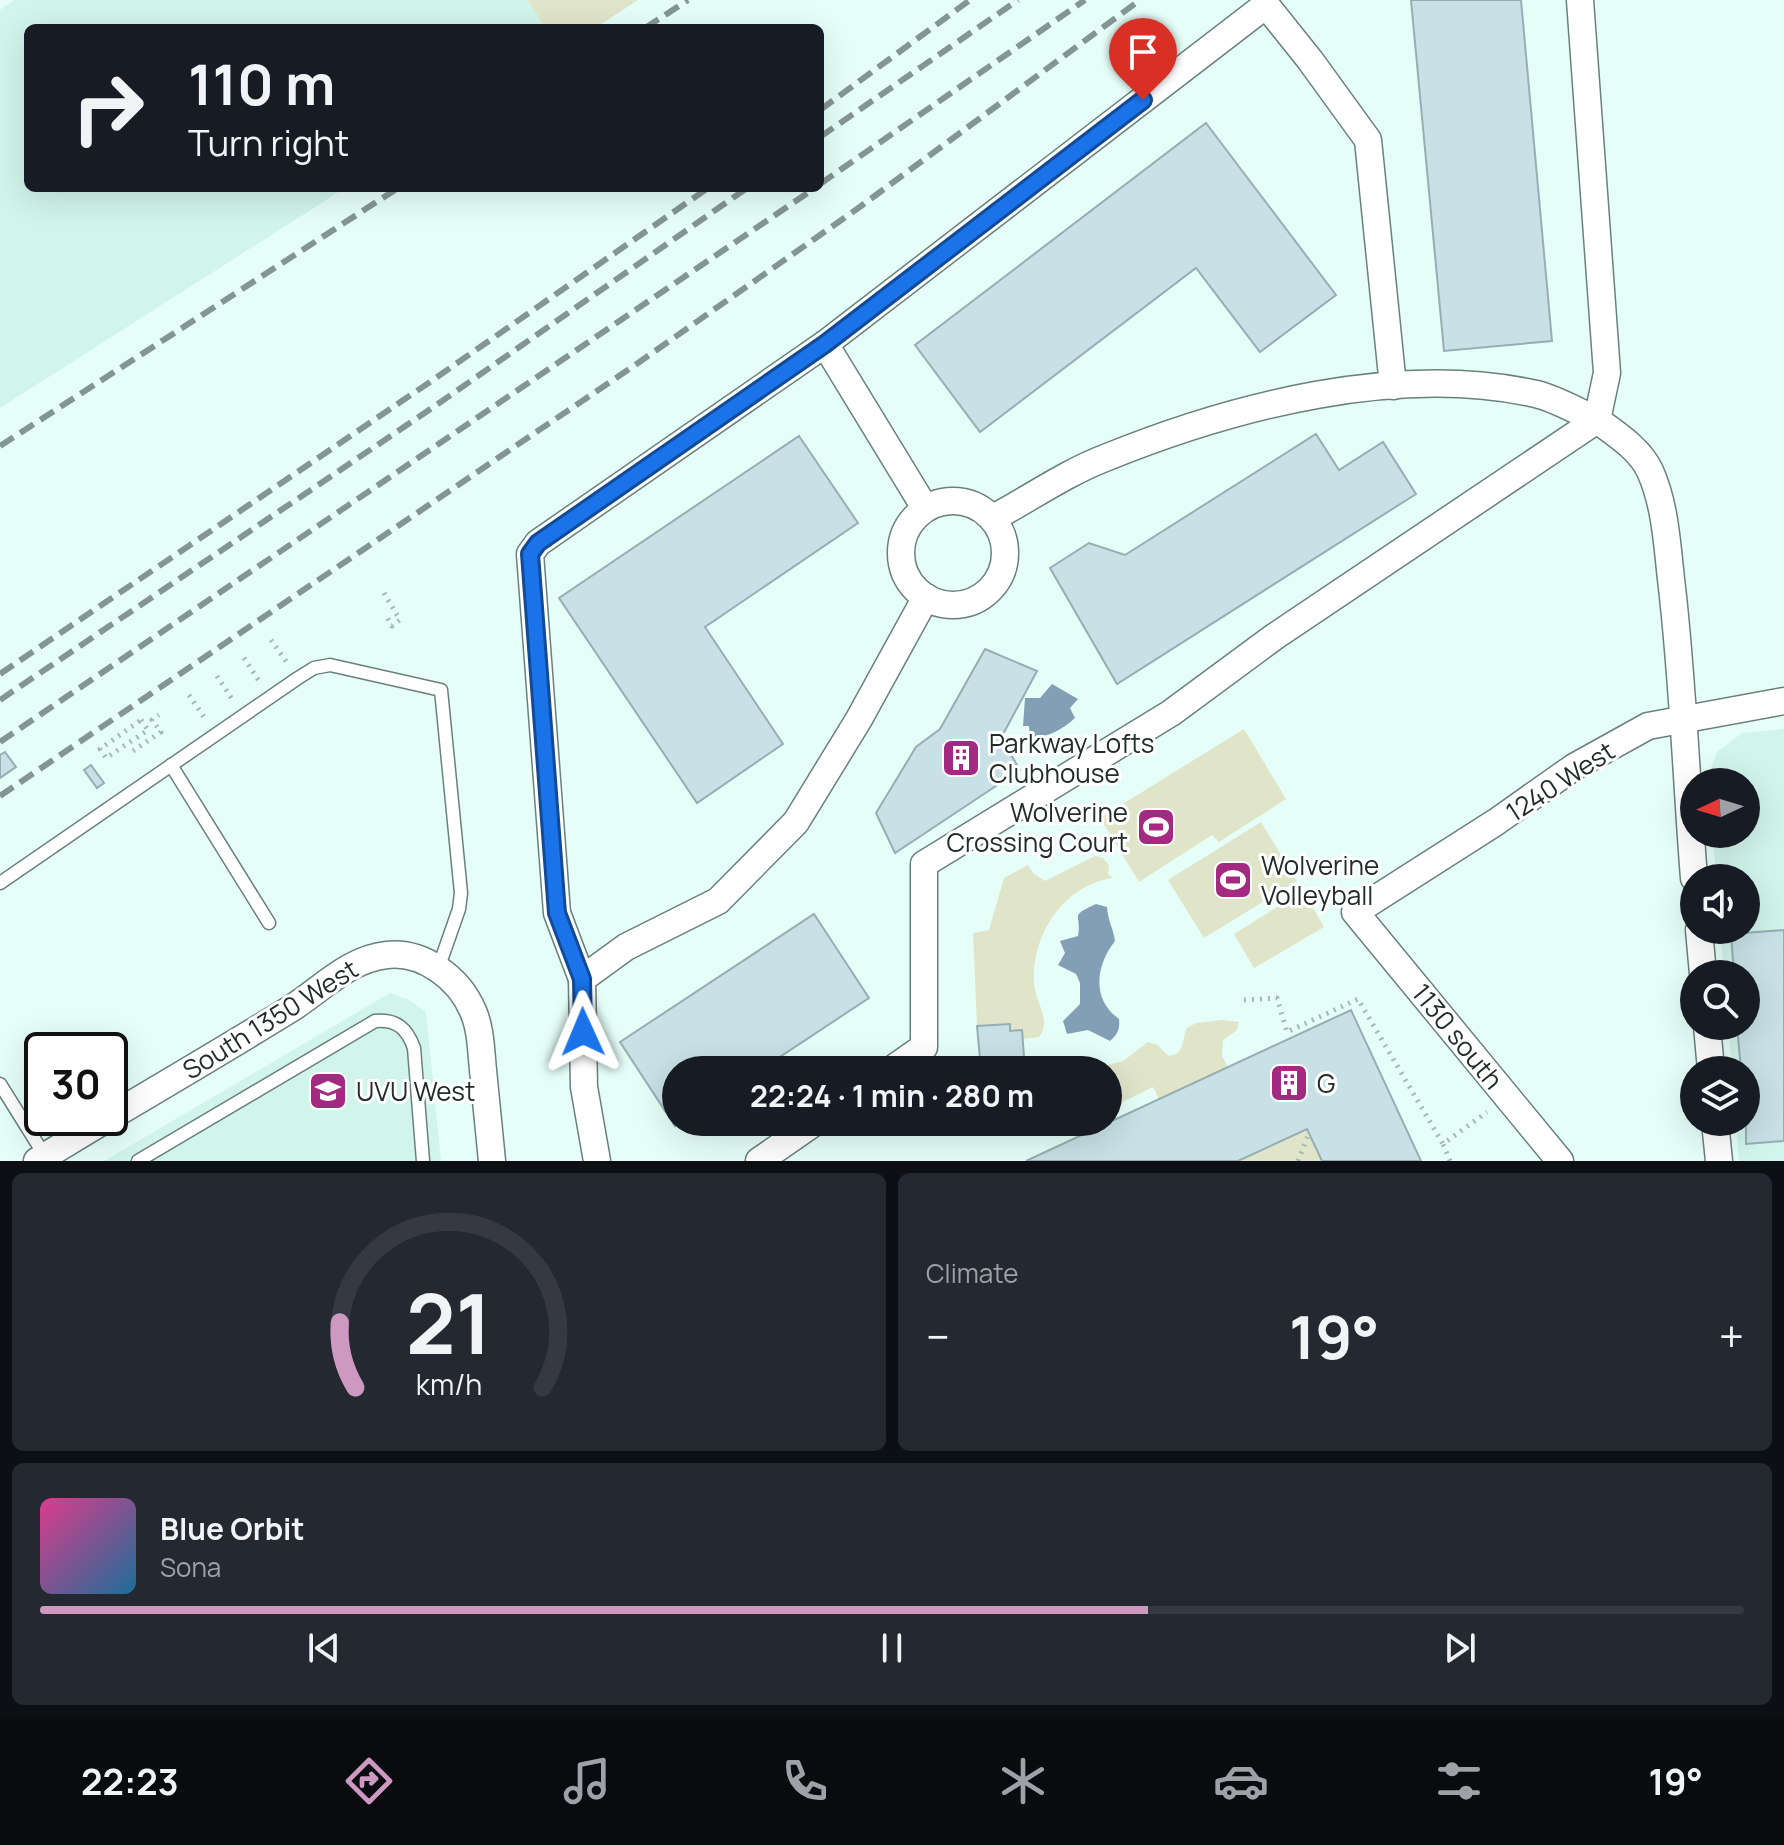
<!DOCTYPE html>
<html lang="en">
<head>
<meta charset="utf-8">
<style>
  :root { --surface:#171b24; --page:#242831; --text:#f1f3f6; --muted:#9ea1a6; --line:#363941; --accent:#ce99c1 }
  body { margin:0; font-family:Manrope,sans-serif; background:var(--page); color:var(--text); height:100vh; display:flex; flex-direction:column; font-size:30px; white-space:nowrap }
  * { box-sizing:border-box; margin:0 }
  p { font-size:26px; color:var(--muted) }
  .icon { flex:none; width:44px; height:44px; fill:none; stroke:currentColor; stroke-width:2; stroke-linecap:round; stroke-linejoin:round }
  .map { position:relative; height:1161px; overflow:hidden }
  .sheet { display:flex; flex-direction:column; gap:12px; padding:12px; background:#0d0f14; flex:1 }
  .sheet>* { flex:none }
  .hud { position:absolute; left:24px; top:24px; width:800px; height:168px; border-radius:12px; box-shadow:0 8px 32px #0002; background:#171b24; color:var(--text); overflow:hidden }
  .needle { width:52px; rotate:266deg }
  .controls { position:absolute; left:1680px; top:768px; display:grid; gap:16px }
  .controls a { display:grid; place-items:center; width:80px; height:80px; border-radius:50%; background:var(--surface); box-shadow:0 8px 32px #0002; font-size:40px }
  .speed { position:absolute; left:24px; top:1032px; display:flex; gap:16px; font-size:40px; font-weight:700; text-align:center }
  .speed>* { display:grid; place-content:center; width:104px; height:104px; border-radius:50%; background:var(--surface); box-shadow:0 8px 32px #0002; line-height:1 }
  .speed .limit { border:4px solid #111; border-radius:12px; background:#fff; color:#111 }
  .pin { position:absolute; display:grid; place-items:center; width:68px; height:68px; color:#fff; margin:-82px -34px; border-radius:50% 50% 50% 0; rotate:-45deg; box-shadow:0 0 8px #0007 }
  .pin .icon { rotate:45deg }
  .me { position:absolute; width:88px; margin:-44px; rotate:359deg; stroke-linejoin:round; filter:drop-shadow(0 0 6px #0008) }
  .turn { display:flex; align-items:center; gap:28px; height:168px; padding:0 32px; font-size:36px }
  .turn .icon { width:104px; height:104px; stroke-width:2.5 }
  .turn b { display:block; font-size:56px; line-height:68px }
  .big { font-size:60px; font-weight:700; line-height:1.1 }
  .sheet .card { flex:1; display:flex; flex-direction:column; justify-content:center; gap:12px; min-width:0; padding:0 28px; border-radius:12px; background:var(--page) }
  .sheet .dial { align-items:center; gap:0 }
  .dial svg { height:208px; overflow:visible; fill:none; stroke:var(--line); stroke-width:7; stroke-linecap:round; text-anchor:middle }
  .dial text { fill:var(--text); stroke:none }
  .song { display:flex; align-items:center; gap:24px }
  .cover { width:96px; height:96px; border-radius:12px; background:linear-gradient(135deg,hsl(330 70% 55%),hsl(200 70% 35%)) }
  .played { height:8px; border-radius:4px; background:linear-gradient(90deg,var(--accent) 65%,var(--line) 65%) }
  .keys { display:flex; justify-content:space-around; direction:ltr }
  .heat { display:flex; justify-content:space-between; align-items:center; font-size:44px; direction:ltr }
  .sheet .tiles { flex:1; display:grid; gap:12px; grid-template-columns:1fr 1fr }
  .card:last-child { grid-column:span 2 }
  .trip { position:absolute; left:662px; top:1056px; width:460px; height:80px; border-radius:40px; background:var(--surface); box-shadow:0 8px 32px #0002; font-weight:700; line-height:80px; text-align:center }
  .tabs { display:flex; height:128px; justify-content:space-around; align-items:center; background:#090b0e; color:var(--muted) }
  .tabs .icon { width:56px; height:56px }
  .tabs .selected { color:var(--accent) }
  .tabs b { font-size:36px; color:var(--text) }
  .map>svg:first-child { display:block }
  .built { fill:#d1f4eb }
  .green { fill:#e0e4c9 }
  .water { fill:#839fb6 }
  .building { fill:#c7e1e6; stroke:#96aeb3; stroke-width:2 }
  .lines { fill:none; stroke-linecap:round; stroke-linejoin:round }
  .service-casing { stroke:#6a807b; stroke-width:15 }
  .minor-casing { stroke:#6a807b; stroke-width:29 }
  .path { stroke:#a5b9b4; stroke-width:5; stroke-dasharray:2 6; stroke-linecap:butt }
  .service { stroke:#fff; stroke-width:12 }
  .minor { stroke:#fff; stroke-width:26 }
  .rail { stroke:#849691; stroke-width:6; stroke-dasharray:16 8; stroke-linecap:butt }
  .route-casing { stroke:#114b97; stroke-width:20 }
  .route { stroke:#1a73e8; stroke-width:14 }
  .labels { text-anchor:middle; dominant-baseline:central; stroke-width:6; stroke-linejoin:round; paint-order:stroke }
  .poi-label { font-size:26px; fill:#222c29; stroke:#fff; text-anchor:start }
  .street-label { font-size:26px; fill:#222c29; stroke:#fff }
</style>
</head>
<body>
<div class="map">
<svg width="1784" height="1161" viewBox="0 0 1784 1161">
  <rect width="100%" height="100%" fill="#e5fff8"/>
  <g class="built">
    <path d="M14,0h514l17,28h-517v160h317l-345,220v-398z"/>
    <path d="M1784,729v432h-45l-3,-39h10v-52h-14l-4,-44h18v-52h-22l-4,-44h26v-52h-30l-3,-44h33v-52h-37l-1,-6 9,-24 25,-19z"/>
    <path d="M390,993l19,7 17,12 15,149h-337z"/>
  </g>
  <g class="green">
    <path d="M528,0h110l-43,28h-50z"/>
    <path d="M1244,729l42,70 -67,43 -7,-7 -73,47 -39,-64z"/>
    <path d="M1261,822l36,59 -93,57 -36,-58z"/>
    <path d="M1095,856l8,2 6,7 -1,9 5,4c-50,7 -82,58 -79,106 2,19 18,38 5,53l-16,2 -13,-8 -1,-7 -32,2 -4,-93 16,-3 15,-52 24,-13 6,9 11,7z"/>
    <path d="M1303,891l21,36 -70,41 -20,-34z"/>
    <path d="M1222,1020l17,2 -2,8 -14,10 -1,16 6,11 -69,32 -6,-12 -45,22v-39h-42l10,-8 28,4 19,-5 25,-19 9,3 12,11c17,-3 12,-15 18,-28l9,-5z"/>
    <path d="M1307,1129l15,32h-84z"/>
  </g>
  <g class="water">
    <path d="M1052,684l26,15 -8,9 5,10c-14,13 -26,18 -45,21l-1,-13h-6l2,-28h15z"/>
    <path d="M1096,904l11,3c1,15 7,23 8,34 -19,24 -24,58 4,78 1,10 -1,15 -9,22l-22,-11 -21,4 -4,-13 17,-17v-21l-4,-9 -18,-9 7,-12 -5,-12 18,-5c4,-23 -10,-19 18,-32z"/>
  </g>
  <g class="building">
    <path d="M1411,0h110l31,341 -108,10z"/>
    <path d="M1206,123l130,172 -76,57 -64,-84 -216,164 -65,-87z"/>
    <path d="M1316,434l23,36 44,-28 33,52 -299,190 -67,-116 39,-25 36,12z"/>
    <path d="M799,436l59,87 -153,104 78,117 -86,59 -138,-205z"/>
    <path d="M985,649l52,22 -36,67 19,32 -125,83 -19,-40 40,-66 24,-18z"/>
    <path d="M5,752l11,15 -16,11v-23z"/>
    <path d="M91,765l13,18 -7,5 -13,-18z"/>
    <path d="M814,914l55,84 -109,72h-84v52h5l-6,4 -55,-84z"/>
    <path d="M1784,930v211l-38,3v-74h-5l-4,-44h9v-52h-12l-3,-40z"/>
    <path d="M1351,1010l70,151h-99l-15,-32 -69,32h-212z"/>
    <path d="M1010,1024v7l12,-1 3,40h-44l-4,-44z"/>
  </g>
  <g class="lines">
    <g class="service-casing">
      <g id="service">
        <path d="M171,765l98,158"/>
        <path d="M0,883l298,-205 16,-10 16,-3 111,25 20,203 -2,16 -21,60"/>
        <path d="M0,1084l45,72"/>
        <path d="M138,1161l237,-140c21,-2 32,7 39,27l9,113"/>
      </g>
    </g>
    <g class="minor-casing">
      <g id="minor">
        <path d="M825,344l441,-339 44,55 58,80 25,246"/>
        <circle cx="953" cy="553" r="52"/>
        <path d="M993,518c36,-19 73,-45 112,-60 128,-52 293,-95 431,-64 21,5 42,18 61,26l10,-47 -27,-373"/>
        <path d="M1699,930l4,44"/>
        <path d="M582,979l-25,-66 -27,-359 8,-11 287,-199 100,164"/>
        <path d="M1707,1026l4,44"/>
        <path d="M891,1070l33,-23v-183l247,-151 103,-76 323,-217c19,14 43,29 53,51 15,33 17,72 21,108 12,99 15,199 23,299"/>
        <path d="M110,1117c61,-36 122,-72 182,-109 31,-20 57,-49 95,-53 36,-4 72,23 86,56 8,18 8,40 10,59 3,30 6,61 9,91"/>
        <path d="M1715,1122l4,39"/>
        <path d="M37,1161l71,-43"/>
        <path d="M597,1161l-13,-74 -2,-108 44,-32 92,-46 78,-79 63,-103 67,-122"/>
        <path d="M759,1161l56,-39"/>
        <path d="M1560,1161l-205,-249 141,-90 78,-55 74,-41 136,-25"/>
      </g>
    </g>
    <g class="path">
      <path d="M384,593l16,27 -8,6 -5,-9"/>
      <path d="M271,640l17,24"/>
      <path d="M244,658l15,23"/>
      <path d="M217,676l15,23"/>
      <path d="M189,695l17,25"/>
      <path d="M141,720l7,10 -42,28 -6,-9z"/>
      <path d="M133,751l28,-19 -9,-12 7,-5"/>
      <path d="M1244,1000l33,-2 10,34 71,-33 85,145"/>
      <path d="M1298,1161l11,-28"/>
      <path d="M1450,1161l-7,-17 44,-32"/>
    </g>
    <use href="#service" class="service"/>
    <use href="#minor" class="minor"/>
    <g class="rail">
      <path d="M645,28l43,-28"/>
      <path d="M820,110l150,-110"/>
      <path d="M820,137l198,-137"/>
      <path d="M820,184l265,-184"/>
      <path d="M0,446l398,-258"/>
      <path d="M0,674l430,-292 278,-194"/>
      <path d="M0,700l435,-294 312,-218"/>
      <path d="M0,742l815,-554"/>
      <path d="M0,796l638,-433 219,-154 283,-209"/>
    </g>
  </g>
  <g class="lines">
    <g class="route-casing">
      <path id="route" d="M583,1032l-1,-53 -25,-66 -27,-359 8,-11 287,-199 318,-244"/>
    </g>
    <use href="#route" class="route"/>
  </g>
  <defs>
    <g id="building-square" transform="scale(2)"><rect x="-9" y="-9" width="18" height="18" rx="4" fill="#a32a80" stroke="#fff"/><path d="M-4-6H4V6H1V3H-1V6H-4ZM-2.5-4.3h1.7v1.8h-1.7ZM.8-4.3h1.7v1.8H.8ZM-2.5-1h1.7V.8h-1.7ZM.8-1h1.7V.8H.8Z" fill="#fff"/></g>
    <g id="stadium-square" transform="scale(2)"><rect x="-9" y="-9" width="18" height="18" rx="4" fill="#a32a80" stroke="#fff"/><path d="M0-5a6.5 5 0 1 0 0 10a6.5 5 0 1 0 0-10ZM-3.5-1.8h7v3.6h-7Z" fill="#fff"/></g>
    <g id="university-square" transform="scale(2)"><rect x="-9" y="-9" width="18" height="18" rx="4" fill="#a32a80" stroke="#fff"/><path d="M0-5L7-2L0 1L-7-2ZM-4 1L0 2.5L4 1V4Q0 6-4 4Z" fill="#fff"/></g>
  </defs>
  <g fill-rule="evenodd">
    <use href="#building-square" x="961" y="758"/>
    <use href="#stadium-square" x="1156" y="827"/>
    <use href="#stadium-square" x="1233" y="880"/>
    <use href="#building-square" x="1289" y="1083"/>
    <use href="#university-square" x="328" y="1091"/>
  </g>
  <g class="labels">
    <g class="poi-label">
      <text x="989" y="743">Parkway Lofts<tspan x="989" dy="30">Clubhouse</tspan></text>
      <text x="1128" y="812" text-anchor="end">Wolverine<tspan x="1128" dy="30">Crossing Court</tspan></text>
      <text x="1261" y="865">Wolverine<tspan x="1261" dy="30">Volleyball</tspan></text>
      <text x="1317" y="1083">G</text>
      <text x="356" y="1091">UVU West</text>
    </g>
    <g class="street-label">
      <text transform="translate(1560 781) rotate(-33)">1240 West</text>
      <text transform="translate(270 1019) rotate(-32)">South 1350 West</text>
      <text transform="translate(1458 1036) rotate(51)">1130 south</text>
    </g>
  </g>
</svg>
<div class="controls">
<a><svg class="needle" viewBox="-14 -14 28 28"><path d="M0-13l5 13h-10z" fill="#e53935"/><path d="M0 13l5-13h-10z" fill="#9ea1a6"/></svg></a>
<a><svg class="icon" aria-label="sound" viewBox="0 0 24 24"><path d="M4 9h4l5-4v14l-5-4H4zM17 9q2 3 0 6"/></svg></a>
<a><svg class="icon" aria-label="search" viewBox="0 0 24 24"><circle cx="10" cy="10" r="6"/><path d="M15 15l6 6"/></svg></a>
<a><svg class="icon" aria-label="layers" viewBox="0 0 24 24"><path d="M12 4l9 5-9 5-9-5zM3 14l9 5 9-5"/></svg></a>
</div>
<div class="speed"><div class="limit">30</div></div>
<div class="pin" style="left:1143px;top:100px;background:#d93025"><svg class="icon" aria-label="arrive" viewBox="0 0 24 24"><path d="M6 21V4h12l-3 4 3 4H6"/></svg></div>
<svg class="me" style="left:583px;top:1032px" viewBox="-20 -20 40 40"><path d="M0-17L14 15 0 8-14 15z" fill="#1a73e8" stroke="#fff" stroke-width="4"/></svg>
<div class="trip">22:24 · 1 min · 280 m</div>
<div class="hud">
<div class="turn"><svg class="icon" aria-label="right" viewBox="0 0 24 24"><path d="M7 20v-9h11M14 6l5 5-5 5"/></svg><div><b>110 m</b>Turn right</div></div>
</div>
</div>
<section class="sheet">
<div class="tiles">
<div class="card dial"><svg viewBox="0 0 100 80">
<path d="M14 69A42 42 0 1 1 86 69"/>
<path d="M14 69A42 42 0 0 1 8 44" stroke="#ce99c1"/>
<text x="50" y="56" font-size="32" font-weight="700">21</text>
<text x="50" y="72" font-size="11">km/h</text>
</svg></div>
<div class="card"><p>Climate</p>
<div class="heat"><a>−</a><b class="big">19°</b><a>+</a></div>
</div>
<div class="card">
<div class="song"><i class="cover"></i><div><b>Blue Orbit</b><p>Sona</p></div></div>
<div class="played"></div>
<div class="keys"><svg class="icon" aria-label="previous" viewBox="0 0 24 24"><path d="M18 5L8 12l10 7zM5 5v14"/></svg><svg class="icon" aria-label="pause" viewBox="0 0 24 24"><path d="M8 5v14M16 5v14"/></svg><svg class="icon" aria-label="next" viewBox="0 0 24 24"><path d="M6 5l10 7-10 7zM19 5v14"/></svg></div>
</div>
</div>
</section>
<nav class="tabs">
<b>22:23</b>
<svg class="icon selected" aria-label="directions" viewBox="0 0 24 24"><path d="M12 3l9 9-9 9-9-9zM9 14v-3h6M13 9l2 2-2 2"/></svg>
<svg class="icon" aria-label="music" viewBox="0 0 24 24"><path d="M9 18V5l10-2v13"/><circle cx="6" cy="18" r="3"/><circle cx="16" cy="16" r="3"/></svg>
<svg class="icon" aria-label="phone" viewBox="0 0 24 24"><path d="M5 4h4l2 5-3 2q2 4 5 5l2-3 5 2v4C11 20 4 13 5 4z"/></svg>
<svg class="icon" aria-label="climate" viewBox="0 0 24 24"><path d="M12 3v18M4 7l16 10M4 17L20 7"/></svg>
<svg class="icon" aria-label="car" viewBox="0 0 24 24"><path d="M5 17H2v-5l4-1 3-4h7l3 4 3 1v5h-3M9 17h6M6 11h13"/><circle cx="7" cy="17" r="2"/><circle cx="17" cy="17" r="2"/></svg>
<svg class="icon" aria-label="filters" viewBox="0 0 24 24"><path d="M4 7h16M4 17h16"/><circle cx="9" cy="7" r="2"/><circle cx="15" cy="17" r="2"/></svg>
<b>19°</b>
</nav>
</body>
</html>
